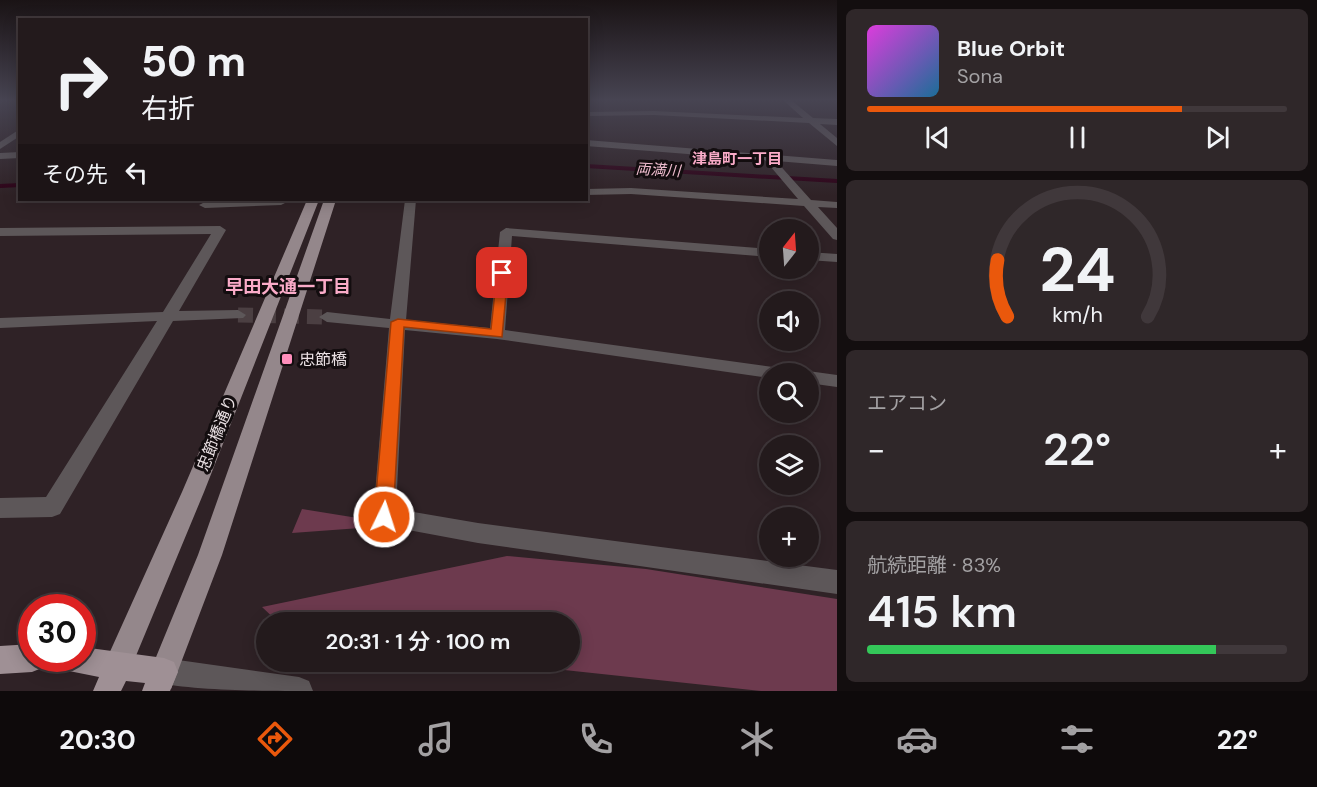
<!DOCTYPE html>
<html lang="ja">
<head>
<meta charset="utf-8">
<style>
  :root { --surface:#231a1c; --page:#2f2729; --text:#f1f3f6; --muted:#a3a1a3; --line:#40383b; --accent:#ea580c }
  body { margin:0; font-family:"DM Sans","Noto Sans JP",sans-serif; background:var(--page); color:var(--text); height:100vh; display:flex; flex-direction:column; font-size:22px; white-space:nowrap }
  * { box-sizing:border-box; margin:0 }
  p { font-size:20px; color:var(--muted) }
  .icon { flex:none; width:33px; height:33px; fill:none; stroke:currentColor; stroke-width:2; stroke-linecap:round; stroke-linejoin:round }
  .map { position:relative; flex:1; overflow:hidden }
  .sheet { display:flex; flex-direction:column; gap:9px; padding:9px; background:#130e0f; width:480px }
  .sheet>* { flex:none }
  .top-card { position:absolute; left:18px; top:18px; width:570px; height:183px; border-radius:0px; box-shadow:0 3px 15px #0003,0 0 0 2px var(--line); background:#231a1c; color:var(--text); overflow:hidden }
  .needle { width:39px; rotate:17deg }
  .tools { position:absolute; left:759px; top:219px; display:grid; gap:12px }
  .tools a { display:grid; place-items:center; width:60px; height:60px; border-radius:50%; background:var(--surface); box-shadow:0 3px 15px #0003,0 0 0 2px var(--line); font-size:30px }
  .speed { position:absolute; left:18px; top:594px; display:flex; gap:12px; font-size:30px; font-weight:700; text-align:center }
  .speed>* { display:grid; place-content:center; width:78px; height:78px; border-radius:50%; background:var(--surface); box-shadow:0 3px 15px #0003,0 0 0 2px var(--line); line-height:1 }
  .speed .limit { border:9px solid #d22; background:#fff; color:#111 }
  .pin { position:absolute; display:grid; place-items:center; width:51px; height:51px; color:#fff; margin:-26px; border-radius:12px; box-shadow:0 3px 9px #0006 }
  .me { position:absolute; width:66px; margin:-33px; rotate:4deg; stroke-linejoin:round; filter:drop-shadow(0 0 4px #0008) }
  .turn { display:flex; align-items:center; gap:21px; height:126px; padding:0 24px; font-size:27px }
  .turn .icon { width:78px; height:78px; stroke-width:2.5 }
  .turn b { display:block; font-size:42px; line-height:51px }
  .then { display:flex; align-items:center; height:57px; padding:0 24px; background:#0003; gap:12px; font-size:22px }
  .big { font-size:45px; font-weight:600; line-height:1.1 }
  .sheet .tile { flex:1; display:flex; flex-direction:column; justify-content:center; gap:9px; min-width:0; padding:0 21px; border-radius:9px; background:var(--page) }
  .sheet .dial { align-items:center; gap:0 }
  .dial svg { height:156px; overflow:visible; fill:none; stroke:var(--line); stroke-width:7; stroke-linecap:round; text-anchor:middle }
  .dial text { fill:var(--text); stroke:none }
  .song { display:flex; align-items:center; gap:18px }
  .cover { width:72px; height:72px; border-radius:9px; background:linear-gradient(135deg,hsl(300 70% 55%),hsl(200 70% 35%)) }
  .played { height:6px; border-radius:3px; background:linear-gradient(90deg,var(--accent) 75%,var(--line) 75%) }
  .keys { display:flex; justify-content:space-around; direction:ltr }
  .heat { display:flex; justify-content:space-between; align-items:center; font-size:33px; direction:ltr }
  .charge { height:9px; border-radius:4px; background:linear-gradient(90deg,#34c759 83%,var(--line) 0) }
  .trip { position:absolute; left:256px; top:612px; width:324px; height:60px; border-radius:30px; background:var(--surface); box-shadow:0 3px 15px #0003,0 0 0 2px var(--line); font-weight:600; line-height:60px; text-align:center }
  .tabs { display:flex; height:96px; justify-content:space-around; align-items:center; background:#0e0a0b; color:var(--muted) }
  .tabs .icon { width:42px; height:42px }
  .tabs .selected { color:var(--accent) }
  .tabs b { font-size:27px; color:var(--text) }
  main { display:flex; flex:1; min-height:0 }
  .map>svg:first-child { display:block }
  .green { fill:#6d3a4e }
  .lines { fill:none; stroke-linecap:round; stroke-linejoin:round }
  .stream { fill:#2d0217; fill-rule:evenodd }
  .minor-tunnel { stroke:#4b3f42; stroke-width:15; stroke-dasharray:15 8; stroke-linecap:butt }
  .minor { fill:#5d5759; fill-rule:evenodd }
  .tertiary { fill:#5d5759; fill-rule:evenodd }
  .primary { fill:#94878b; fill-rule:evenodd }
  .trunk { fill:#9f9095; fill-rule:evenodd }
  .route { fill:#ea580c; stroke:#983908; stroke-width:1.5 }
  .poi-dot { fill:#ff8ebb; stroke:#130d0f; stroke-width:2 }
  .labels { text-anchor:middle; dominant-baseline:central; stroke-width:6; stroke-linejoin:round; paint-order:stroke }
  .far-neighbourhood-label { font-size:15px; font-weight:bold; fill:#faabc8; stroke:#130d0f }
  .far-water-label { font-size:15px; font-style:italic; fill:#f1bed0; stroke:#130d0f }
  .poi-label { font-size:16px; fill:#eae1e4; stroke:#130d0f; text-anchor:start }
  .street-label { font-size:16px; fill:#eae1e4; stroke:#130d0f }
  .neighbourhood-label { font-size:18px; font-weight:bold; fill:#faabc8; stroke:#130d0f }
</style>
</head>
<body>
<main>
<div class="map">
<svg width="837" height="691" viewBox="0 0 837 691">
  <rect width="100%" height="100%" fill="#2f2226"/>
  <g class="green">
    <path d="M302,509l99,16 -109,8z"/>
    <path d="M507,556l139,13 191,30v92h-76l-271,-29h80v-40h-292l-16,-15z"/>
  </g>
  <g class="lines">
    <g class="stream">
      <path d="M586,164l251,15v4l-251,-15z"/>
      <path d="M20,183v4l-20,1v-4z"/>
    </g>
    <path class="minor-tunnel" d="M238,315l89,2"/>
    <g class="minor">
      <path d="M783,100h8l22,18 24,1v6l-17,-1 17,14v8l-28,-23 -155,-8 -68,1v-4l68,-1 149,7z"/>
      <path d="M20,129v7l-20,13v-7z"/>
      <path d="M586,140l251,20v6l-61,-5 35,39 26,2v6l-19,-1 19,21v12l-4,-1 -29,-33 -173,-12 -45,1v-6l45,-1 167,11 -33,-39 -179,-14z"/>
      <path d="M20,152v6l-20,1v-6z"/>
      <path d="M257,200h28l2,2 -6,3 -76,3 -6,-3 6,-3z"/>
      <path d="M405,200h11l-10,120 84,8 10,-96 6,-4 264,21v8l-258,-21 -7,94 275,38 8,6h-18v4l-273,-39 -92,-9 -9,179 82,14 359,47v24l-359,-51 -102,-19 -3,-7 16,-189 -62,-6 -8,-5 8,-5 63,7z"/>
      <path d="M220,226l6,4 -47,81 59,-1 8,5 -3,3 -70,3 -113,193 -8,3 -52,1v-20l46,-1 111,-176 -157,7v-10l163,-6 48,-78 -211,2v-8z"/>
      <path d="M808,252l29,2v8l-29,-2z"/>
      <path d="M808,371l29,4v12l-29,-4v-9h-7z"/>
    </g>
    <path class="tertiary" d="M164,658l135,19 10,4 4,10c-45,0 -118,0 -159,-9l-4,-10 4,-10z"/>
    <g class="primary">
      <path d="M307,200h12l-115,292 -76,183 -10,4 -10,-4 -4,-10 78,-173z"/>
      <path d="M324,200h12l-114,355 -51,134h-20l-4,-10 51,-124z"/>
    </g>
    <g class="trunk">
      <path d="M32,644v14h14l-4,10 -10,4 -32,2v-28z"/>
      <path d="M82,647l82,11 10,4 4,10 -8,19h-28l3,-8 -19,-2 -5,10h-28l6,-14 -45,-9 -4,-10h32z"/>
    </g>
  </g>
  <linearGradient id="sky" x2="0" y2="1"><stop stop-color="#1a1315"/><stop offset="0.51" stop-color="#474452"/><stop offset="1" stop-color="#474452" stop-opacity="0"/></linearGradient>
  <rect width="837" height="196" fill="url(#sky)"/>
  <path class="route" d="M502,270l6,3 -6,64 -98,-10 -11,190 -3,6 -6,2 -7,-2 -3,-6 17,-195 7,-3 93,10 6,-56z"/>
  <rect class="poi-dot" x="281" y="353" width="12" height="12" rx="3"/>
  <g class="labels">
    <g class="far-neighbourhood-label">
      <text x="737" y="159">津島町一丁目</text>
    </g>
    <g class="far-water-label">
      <text transform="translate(658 170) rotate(3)">両満川</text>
    </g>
    <g class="poi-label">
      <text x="299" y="359">忠節橋</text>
    </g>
    <g class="street-label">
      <text transform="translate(217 433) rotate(-68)">忠節橋通り</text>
    </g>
    <g class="neighbourhood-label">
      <text x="288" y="287">早田大通一丁目</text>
    </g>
  </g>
</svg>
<div class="tools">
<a><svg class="needle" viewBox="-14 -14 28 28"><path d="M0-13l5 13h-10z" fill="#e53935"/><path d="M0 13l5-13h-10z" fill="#a3a1a3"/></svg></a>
<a><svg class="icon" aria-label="sound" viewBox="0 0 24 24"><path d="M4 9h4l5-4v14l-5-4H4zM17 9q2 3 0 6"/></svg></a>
<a><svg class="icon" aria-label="search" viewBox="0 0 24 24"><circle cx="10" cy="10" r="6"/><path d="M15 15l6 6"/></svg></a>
<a><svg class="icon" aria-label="layers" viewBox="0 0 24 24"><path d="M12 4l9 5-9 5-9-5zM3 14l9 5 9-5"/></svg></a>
<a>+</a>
</div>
<div class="speed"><div class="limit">30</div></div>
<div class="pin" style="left:502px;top:273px;background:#d93025"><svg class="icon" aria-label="arrive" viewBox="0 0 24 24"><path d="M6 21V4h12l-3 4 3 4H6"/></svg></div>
<svg class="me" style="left:384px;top:517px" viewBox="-20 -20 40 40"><circle r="17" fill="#ea580c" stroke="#fff" stroke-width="3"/><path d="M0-11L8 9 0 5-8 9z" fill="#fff"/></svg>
<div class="trip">20:31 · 1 分 · 100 m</div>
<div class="top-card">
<div class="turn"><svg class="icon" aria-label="right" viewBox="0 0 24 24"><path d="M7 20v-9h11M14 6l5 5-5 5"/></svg><div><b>50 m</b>右折</div></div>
<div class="then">その先<svg class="icon" aria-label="left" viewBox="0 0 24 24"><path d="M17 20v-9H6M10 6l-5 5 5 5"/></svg></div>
</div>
</div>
<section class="sheet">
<div class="tile">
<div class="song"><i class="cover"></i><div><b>Blue Orbit</b><p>Sona</p></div></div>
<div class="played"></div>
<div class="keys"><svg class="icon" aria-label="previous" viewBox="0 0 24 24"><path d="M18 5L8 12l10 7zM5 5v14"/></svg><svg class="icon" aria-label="pause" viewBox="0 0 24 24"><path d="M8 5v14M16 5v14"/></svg><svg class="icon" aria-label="next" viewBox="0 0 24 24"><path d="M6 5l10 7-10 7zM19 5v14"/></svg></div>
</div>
<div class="tile dial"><svg viewBox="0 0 100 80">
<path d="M14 69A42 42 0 1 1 86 69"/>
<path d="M14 69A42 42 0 0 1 9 40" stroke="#ea580c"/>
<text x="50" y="56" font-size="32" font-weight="700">24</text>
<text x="50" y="72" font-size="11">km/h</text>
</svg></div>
<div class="tile"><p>エアコン</p>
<div class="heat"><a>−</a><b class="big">22°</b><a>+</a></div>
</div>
<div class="tile"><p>航続距離 · 83%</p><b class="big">415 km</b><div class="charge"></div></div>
</section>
</main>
<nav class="tabs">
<b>20:30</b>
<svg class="icon selected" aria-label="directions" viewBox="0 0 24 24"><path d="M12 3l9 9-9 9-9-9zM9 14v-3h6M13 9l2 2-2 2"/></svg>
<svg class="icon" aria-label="music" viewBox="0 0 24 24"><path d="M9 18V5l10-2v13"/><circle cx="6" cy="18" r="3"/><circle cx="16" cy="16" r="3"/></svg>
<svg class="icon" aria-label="phone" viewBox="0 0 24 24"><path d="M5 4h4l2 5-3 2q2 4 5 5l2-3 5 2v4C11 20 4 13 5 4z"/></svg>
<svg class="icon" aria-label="climate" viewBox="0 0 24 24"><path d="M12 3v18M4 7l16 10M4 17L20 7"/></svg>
<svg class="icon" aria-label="car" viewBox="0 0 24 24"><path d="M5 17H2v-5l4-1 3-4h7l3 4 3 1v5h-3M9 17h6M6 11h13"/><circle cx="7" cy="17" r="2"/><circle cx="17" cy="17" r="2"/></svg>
<svg class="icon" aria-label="filters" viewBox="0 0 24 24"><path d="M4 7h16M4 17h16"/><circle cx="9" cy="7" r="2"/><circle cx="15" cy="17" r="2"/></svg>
<b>22°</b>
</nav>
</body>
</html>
